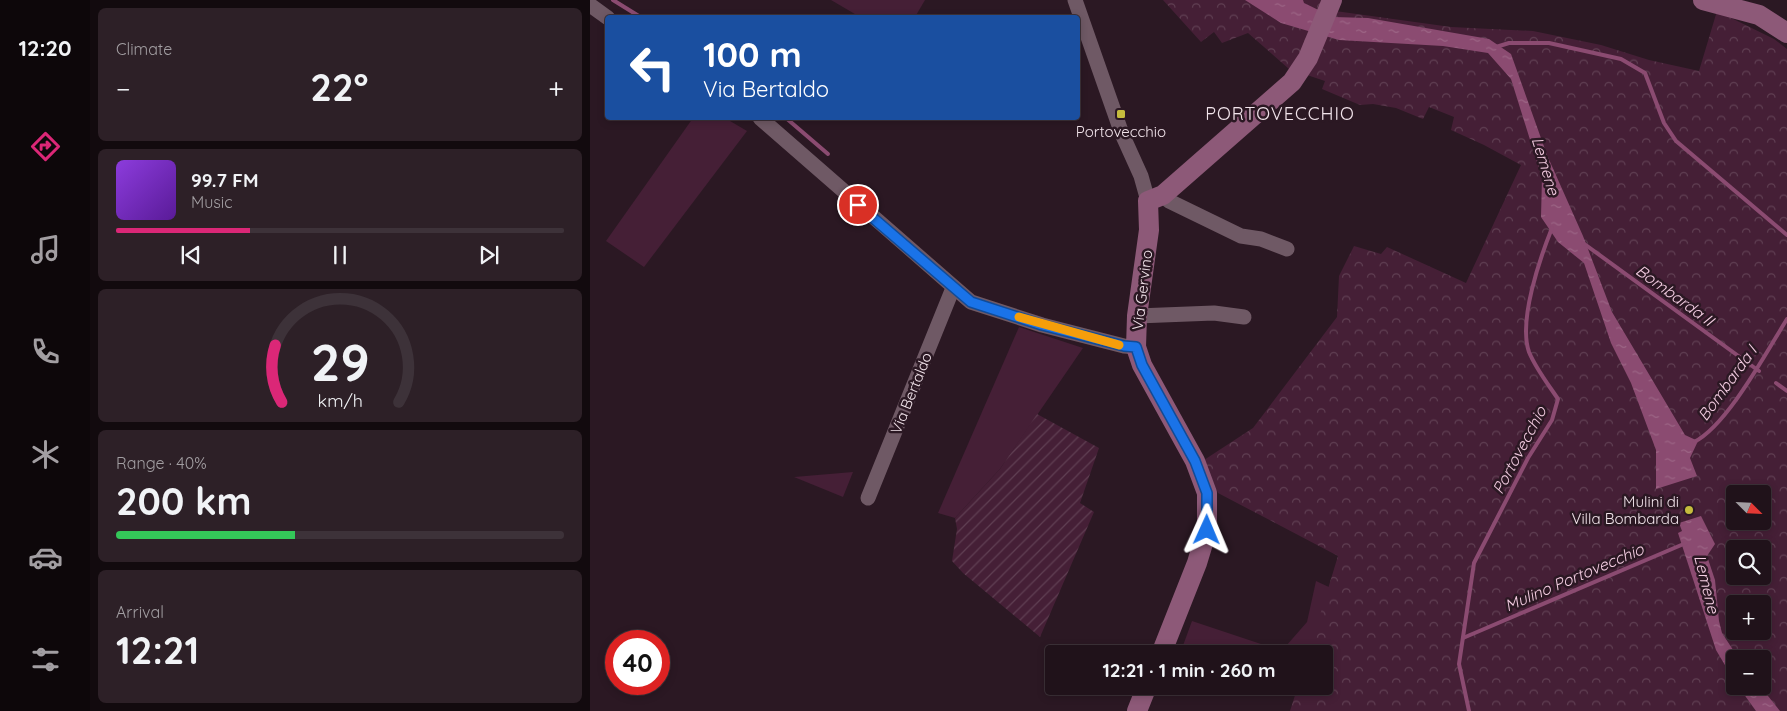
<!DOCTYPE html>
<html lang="en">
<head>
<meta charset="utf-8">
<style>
  :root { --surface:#20121a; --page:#2d2027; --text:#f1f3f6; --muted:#a29ea2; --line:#3d3239; --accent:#db2777 }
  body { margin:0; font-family:Quicksand,sans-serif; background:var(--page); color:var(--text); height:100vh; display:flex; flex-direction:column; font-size:19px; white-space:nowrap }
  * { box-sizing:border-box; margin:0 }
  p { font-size:16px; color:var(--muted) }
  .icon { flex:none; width:28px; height:28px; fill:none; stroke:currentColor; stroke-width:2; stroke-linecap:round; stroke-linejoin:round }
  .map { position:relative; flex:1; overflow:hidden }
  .details { display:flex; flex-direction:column; gap:8px; padding:8px; background:#120a0e; width:500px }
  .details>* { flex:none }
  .hud { position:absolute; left:15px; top:15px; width:475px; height:105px; border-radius:5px; box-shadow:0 2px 8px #0003,0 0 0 1px var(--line); background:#1a4fa0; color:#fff; overflow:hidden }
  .needle { width:32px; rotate:114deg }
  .tools { position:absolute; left:1136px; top:485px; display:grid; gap:10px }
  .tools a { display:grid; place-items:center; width:45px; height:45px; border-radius:5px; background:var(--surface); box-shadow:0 2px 8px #0003,0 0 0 1px var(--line); font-size:25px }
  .speed { position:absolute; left:15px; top:630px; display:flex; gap:10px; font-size:25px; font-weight:700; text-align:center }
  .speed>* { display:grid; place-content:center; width:65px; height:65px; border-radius:50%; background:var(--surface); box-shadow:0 2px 8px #0003,0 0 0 1px var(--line); line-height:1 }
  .speed .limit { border:8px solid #d22; background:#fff; color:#111 }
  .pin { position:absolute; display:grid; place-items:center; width:42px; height:42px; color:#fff; margin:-21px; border:2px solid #fff; border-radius:50%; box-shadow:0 1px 5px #0007 }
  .me { position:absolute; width:55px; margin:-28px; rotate:1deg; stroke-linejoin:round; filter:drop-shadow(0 0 4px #0008) }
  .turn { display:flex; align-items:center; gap:18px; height:105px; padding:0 15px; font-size:22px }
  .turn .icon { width:65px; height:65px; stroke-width:2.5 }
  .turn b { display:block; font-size:35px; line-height:42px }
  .big { font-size:38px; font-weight:700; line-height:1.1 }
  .details .tile { flex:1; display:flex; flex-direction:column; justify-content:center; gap:8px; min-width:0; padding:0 18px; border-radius:8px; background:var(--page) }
  .details .dial { align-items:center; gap:0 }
  .dial svg { height:130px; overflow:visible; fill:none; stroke:var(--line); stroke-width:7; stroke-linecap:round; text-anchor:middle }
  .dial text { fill:var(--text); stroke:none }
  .song { display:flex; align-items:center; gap:15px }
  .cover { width:60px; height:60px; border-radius:8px; background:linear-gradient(135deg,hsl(270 70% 55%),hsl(270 70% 35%)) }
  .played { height:5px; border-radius:2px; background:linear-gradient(90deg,var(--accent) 30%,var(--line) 30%) }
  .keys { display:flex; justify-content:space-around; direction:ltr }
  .heat { display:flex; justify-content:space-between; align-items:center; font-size:28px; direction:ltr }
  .charge { height:8px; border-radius:4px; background:linear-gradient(90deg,#34c759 40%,var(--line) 0) }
  .trip { position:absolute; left:455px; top:645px; width:288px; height:50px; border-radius:5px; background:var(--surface); box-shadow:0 2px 8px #0003,0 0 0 1px var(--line); font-weight:700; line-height:50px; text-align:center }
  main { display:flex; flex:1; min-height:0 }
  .dock { display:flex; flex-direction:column; width:90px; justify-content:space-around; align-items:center; background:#0d070a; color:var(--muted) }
  .dock .icon { width:35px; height:35px }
  .dock .active { color:var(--accent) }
  .dock b { font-size:22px; color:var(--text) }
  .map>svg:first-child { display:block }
  .grass { fill:#451f36 }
  .park { fill:url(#park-crowns); fill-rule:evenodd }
  .garden { fill:url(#garden-furrows) }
  .water { fill:url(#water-ripples) }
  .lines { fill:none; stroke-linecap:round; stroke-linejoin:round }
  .stream { stroke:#8b4b71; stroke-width:4 }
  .street { stroke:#6f5965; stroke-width:15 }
  .secondary { stroke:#8d5978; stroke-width:20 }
  .route-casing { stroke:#114b97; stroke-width:12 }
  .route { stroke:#1a73e8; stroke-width:9 }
  .slow { stroke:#f59e0b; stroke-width:9 }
  .poi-dot { fill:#c5bc3d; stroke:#2b1823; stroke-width:2 }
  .labels { text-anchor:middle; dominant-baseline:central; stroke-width:5; stroke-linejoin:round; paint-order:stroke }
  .poi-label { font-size:15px; fill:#f2e4eb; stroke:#2b1823 }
  .street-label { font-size:15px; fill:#f2e4eb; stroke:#2b1823 }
  .water-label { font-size:16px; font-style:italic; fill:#f4cde2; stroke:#2b1823 }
  .quarter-label { font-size:18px; letter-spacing:1px; fill:#f2e4eb; stroke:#2b1823 }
</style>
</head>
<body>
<main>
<nav class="dock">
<b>12:20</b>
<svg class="icon active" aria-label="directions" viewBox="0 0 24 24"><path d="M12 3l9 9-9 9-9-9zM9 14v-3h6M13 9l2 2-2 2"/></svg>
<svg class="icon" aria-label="music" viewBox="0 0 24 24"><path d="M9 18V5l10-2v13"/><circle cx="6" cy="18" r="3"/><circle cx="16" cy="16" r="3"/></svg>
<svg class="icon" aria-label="phone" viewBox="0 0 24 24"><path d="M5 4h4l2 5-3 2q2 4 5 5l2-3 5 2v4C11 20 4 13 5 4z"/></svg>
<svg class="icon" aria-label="climate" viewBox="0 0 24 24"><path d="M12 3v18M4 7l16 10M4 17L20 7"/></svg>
<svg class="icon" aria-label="car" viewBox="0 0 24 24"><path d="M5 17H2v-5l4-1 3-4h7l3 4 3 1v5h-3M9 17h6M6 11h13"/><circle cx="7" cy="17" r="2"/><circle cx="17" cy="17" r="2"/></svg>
<svg class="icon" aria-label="filters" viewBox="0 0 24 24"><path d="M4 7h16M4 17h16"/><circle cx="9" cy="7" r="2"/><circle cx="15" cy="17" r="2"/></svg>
</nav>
<section class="details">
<div class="tile"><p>Climate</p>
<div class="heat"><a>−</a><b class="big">22°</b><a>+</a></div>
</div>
<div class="tile">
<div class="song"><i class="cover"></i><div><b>99.7 FM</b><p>Music</p></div></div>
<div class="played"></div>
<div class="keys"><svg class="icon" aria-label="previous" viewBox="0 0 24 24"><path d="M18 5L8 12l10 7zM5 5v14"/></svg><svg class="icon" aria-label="pause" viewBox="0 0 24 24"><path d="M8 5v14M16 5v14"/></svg><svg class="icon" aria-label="next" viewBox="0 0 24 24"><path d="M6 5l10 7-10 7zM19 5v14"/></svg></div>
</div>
<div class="tile dial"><svg viewBox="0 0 100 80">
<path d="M14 69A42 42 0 1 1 86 69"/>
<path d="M14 69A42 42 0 0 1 10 34" stroke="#db2777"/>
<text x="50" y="56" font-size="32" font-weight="700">29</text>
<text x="50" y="72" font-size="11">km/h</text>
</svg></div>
<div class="tile"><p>Range · 40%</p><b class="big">200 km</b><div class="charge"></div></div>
<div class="tile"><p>Arrival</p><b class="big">12:21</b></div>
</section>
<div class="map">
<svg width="1197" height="711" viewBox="0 0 1197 711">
  <defs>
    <pattern id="park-crowns" width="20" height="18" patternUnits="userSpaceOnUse" patternTransform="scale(1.25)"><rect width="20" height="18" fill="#451f36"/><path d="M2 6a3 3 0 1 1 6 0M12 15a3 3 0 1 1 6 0" fill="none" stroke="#603f53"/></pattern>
    <pattern id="garden-furrows" width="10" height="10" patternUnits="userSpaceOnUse" patternTransform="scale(1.25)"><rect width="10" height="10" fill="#451f36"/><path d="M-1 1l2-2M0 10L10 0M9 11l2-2" fill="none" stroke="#603f53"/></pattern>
    <pattern id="water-ripples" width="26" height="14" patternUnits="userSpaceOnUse" patternTransform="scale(1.25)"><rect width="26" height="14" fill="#8b4b71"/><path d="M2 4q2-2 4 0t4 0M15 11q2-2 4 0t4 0" fill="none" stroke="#9c6585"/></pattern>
  </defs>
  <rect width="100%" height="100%" fill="#2b1823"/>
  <g class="grass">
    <path d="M241,0h94l-10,17h-55z"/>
    <path d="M103,118h32l22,13 -103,136 -38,-26z"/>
    <path d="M429,327l64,21 -83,121 -45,49 -17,-5z"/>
    <path d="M263,472l-10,25 -49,-20z"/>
    <path d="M726,581l97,45 -89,28h-131l-12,-3 11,-30 69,23 25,2 21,-24z"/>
  </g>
  <path class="park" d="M573,0h163l9,11 116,16 82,4 68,14 48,15 50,11 18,-60 57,28 13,10v662h-497l8,-25h26v-32h-16l30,-98 -120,-63 -14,-33 49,-32 84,-111 2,-41 15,-30 27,8 6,-7 79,36 55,-118 -37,-20 -33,-15 3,-13 -25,-10 -6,12 -27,-11 -23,-4 -13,1 -38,-16 3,-8 -36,-12 -41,-36 -26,10 -8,-11 -13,10zM1145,494h27v27h-27zM1145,549h27v27h-27zM1145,604h27v27h-27zM1145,659h27v27h-27z"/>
  <path class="garden" d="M447,414l62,34 -19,55 14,9 -54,125 -77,-64 -11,-12 5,-32 -2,-11 45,-49z"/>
  <g class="water">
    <path d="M655,0h58l1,3 29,14 35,1 121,21 22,15 36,101 36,81 29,76 73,123 13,6 -8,17 7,18 -41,13v-39l-25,-67 -20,-40 -27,-80 -26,-21 -17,-25 1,-39 -31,-99 -23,-26 -45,-7 -104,-6 -58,-17z"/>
    <path d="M1111,516l14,28 -8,12 8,24 4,41 3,12 17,26h-4v23l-19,-32 -38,-117 4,-2 -3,-8z"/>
    <path d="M1148,686h22l20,25h-24z"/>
  </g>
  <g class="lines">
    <g class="stream">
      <path d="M23,0l29,18"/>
      <path d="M906,47l13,-4h40l72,16 24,14 19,50 12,18 111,94"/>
      <path d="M196,118l42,36"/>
      <path d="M993,243l176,128"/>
      <path d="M1186,383l11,8"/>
      <path d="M1104,442c33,-16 73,-91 93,-123"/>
      <path d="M873,638l223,-95"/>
      <path d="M879,711l-10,-47 15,-101 54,-105 24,-38 6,-21c-10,-15 -22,-30 -29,-47 -11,-31 11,-94 23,-124"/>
    </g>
    <g class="street">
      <path d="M485,0l47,134 19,42 7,25"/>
      <path d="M0,5l18,13"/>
      <path d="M170,118l211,184 71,23 82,21 12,1"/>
      <path d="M573,195l6,6 72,35 20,3 26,10"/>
      <path d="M547,316l77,-3 30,4"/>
      <path d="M278,498l85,-210"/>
    </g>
    <g class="secondary">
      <path d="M1113,0l56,15 28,18"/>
      <path d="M571,654l36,-91 10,-33v-37l-12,-32 -53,-96 -6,-18 1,-31 12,-86 -1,-29 15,-6 129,-113 16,-24 24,-58"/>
      <path d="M547,711l10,-25"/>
    </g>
  </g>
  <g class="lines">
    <g class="route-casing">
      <path id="route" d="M268,205l113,97 71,23 82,21 12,1 6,18 53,96 12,32v37"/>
    </g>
    <use href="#route" class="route"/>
    <path class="slow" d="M429,317l100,28"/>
  </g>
  <g class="poi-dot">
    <rect x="526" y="109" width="10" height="10" rx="2.5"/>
    <circle cx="1099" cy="510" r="5"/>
  </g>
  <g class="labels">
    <g class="poi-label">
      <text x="531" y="131">Portovecchio</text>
      <text x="1089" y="501" text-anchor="end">Mulini di<tspan x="1089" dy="17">Villa Bombarda</tspan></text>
    </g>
    <g class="street-label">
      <text transform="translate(552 290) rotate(-83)">Via Gervino</text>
      <text transform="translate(321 393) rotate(-68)">Via Bertaldo</text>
    </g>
    <g class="water-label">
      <text transform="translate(956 166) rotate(73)">Lemene</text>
      <text transform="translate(1085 295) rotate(36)">Bombarda II</text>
      <text transform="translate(1137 383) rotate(-54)">Bombarda I</text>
      <text transform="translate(929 450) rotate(-62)">Portovecchio</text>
      <text transform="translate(984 577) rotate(-23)">Mulino Portovecchio</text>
      <text transform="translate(1117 584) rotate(76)">Lemene</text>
    </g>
    <g class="quarter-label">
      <text x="690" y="113">PORTOVECCHIO</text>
    </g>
  </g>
</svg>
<div class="tools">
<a><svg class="needle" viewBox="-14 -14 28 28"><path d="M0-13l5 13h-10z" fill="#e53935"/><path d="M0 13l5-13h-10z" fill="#a29ea2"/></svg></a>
<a><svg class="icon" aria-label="search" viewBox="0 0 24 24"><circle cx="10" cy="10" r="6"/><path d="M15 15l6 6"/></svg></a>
<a>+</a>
<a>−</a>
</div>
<div class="speed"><div class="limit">40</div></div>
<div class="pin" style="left:268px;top:205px;background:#d93025"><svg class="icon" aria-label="arrive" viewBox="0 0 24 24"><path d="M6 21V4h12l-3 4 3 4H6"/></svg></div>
<svg class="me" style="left:617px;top:530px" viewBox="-20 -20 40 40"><path d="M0-17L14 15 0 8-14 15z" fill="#1a73e8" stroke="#fff" stroke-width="4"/></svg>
<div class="trip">12:21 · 1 min · 260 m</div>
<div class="hud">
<div class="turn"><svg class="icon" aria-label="left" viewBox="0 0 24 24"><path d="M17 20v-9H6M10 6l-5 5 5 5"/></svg><div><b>100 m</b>Via Bertaldo</div></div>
</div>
</div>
</main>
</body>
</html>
